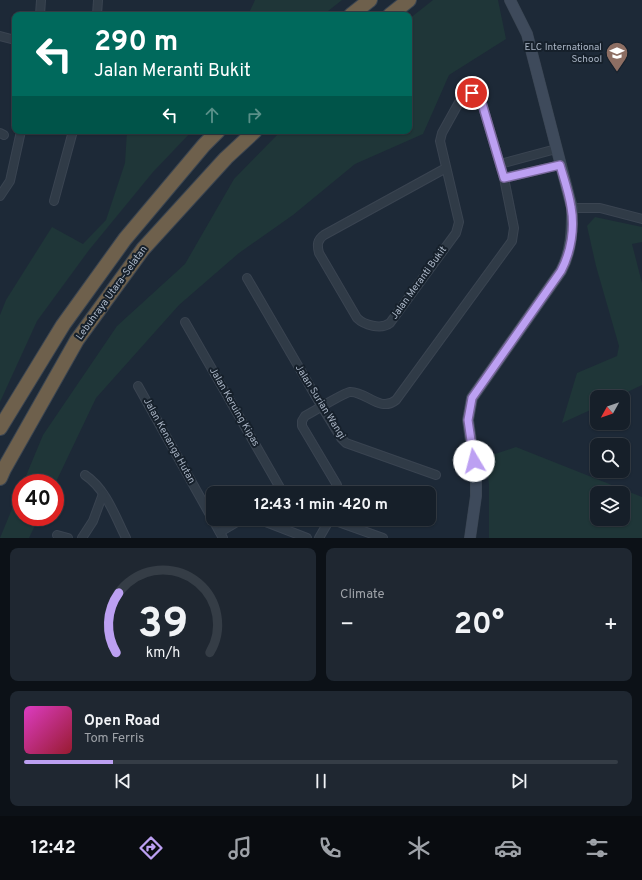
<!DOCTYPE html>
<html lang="en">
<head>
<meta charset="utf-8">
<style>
  :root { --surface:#161f29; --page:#1f2731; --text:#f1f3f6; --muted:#9ea2a8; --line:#353d46; --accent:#bca0f2 }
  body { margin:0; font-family:Overpass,sans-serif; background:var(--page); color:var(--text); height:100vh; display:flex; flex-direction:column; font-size:15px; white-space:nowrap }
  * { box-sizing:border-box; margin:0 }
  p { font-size:13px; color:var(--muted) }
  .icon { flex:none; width:22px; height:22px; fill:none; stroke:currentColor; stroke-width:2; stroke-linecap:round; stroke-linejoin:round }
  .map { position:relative; height:538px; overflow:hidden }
  .details { display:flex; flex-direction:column; gap:10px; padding:10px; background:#0c1117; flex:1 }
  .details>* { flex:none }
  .hud { position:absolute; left:12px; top:12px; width:400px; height:122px; border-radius:8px; box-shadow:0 1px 3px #0004,0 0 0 1px var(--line); background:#00695c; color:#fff; overflow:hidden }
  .needle { width:26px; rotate:230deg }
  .tools { position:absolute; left:590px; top:390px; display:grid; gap:8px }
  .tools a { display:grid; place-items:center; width:40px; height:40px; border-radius:8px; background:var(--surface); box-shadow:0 1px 3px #0004,0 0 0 1px var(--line); font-size:20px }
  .speed { position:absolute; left:12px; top:474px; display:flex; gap:8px; font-size:20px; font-weight:700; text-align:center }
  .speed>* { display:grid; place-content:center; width:52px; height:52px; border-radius:50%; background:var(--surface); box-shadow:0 1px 3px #0004,0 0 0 1px var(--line); line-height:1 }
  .speed .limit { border:6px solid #d22; background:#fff; color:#111 }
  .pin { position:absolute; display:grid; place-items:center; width:34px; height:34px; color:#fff; margin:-17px; border:2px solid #fff; border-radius:50%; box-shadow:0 1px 4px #0007 }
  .me { position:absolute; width:44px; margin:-22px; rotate:352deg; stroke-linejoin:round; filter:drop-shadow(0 0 3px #0008) }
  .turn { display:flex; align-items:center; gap:14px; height:84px; padding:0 16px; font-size:18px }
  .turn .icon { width:52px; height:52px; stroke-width:2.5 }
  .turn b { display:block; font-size:28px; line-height:34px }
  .lanes { display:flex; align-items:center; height:38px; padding:0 16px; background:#0003; justify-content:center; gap:20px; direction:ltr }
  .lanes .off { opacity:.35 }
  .big { font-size:30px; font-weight:700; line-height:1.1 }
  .details .card { flex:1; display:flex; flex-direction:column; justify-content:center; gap:6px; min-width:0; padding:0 14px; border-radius:8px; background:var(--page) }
  .details .dial { align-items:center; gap:0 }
  .dial svg { height:104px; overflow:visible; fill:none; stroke:var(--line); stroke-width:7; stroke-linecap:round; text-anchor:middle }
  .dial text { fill:var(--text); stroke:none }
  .song { display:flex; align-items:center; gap:12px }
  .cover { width:48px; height:48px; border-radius:6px; background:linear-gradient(135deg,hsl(310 70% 55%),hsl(350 70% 35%)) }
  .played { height:4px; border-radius:2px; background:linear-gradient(90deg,var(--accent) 15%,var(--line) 15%) }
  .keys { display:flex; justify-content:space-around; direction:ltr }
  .heat { display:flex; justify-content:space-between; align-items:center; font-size:22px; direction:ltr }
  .details .tiles { flex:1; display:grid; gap:10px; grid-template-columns:1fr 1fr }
  .card:last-child { grid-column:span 2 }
  .trip { position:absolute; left:206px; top:486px; width:230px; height:40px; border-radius:8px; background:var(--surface); box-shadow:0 1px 3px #0004,0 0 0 1px var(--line); font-weight:700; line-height:40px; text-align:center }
  .tab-bar { display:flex; height:64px; justify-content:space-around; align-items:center; background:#090c10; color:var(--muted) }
  .tab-bar .icon { width:28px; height:28px }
  .tab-bar .selected { color:var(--accent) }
  .tab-bar b { font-size:18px; color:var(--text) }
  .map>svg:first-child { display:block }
  .green { fill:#1f3638; fill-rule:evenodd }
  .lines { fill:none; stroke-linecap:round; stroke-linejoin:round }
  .street-casing { stroke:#3a4451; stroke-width:10 }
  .secondary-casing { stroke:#3a4451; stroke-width:12 }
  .highway-casing { stroke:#3b4551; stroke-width:16 }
  .street { stroke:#303b47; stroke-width:8 }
  .secondary { stroke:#3e4a5b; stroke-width:11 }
  .highway { stroke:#6e604c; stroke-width:14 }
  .route-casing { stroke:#7a689d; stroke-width:10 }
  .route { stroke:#bca0f2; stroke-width:7 }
  .labels { text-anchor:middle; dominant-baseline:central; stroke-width:4; stroke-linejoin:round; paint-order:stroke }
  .poi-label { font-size:10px; fill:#aab5c5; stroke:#16202b; text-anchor:end }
  .street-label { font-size:10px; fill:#aab5c5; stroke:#16202b }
</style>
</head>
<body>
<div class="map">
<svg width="642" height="538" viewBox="0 0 642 538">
  <rect width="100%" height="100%" fill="#1d2937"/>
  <g class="green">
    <path d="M255,0h87l-19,15h-75z"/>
    <path d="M433,0h65l8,39 -57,36 -26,59 -68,30 -62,51 -54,38 -60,52 -83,93 -41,86 -32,-1 20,-48 74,-109 68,-62 49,-85 47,-48h128v-112z"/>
    <path d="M127,131h65l-39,41 -64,78 -52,71 -37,81v-87l6,-15 46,-73 31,17 23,-24 19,-57z"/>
    <path d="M595,217l47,10v15l-10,2 10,39v102l-25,12h-20v10l-35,16 15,-50 40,-17 2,-10 -23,-80 -9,-40z"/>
    <path d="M516,447l126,50v41h-153v-53l-3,-28zM597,493h26v26h-26z"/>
    <path d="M21,487v30h18l-10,21h-29z"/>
  </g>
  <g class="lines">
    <g class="street-casing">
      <g id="street">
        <path d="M40,15l1,-15"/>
        <path d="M97,15l1,-15"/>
        <path d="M0,36l15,4"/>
        <path d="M0,133l4,2"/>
        <path d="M500,164l56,-15"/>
        <path d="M504,178l56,-13"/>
        <path d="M0,196l10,-15 11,-50"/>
        <path d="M54,201l19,-70"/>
        <path d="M572,208h28l42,11"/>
        <path d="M247,278l75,129 19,31 5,5 90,32"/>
        <path d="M185,322l98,171"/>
        <path d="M138,386l85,152"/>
        <path d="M85,475c21,14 30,41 41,63"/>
        <path d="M337,493v-8l-35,-59v-5l3,-5c8,-4 38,-23 45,-24 16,-1 30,21 46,8l116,-159 2,-13 -10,-50 -23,-78c-5,-7 -11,-9 -19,-3l-20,36 -2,8 19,81 -3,11 -66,90c-9,7 -26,2 -33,-5l-38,-65c-2,-8 -2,-13 5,-18l122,-67"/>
        <path d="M258,519l49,19"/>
        <path d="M220,532l22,-13"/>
        <path d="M57,535l11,3"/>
        <path d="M82,538l11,-17 10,-27"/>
        <path d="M319,538l11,-19 53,19"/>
      </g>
    </g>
    <g class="secondary-casing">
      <path id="secondary" d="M470,538l6,-42v-19l-8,-57 4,-22 89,-127c11,-21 11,-40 11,-63l-45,-174 -17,-34"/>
    </g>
    <g class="highway-casing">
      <g id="highway">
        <path d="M351,15l19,-15"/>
        <path d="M390,15l19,-15"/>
        <path d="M0,428l63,-103 62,-86 79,-94 14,-14"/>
        <path d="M0,478l4,-9 73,-129 66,-91 83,-91 29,-27"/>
      </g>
    </g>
    <use href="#street" class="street"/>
    <use href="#secondary" class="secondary"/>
    <use href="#highway" class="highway"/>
  </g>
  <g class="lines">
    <g class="route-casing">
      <path id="route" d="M472,93l5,2 4,5 23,78 56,-13c4,14 9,28 11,42 4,21 0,45 -10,64l-89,127 -4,22 6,41"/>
    </g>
    <use href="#route" class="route"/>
  </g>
  <defs>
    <g id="school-pin" transform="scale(1.15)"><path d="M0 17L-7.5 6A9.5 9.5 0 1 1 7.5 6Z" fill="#8d6e63" stroke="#16202b"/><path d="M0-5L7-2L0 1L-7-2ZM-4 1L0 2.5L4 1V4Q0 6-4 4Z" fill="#fff"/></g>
  </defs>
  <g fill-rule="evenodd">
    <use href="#school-pin" x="617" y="53"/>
  </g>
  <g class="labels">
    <g class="poi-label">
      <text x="602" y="47">ELC International<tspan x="602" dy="12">School</tspan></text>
    </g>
    <g class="street-label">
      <text transform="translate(419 283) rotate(-54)">Jalan Meranti Bukit</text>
      <text transform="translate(112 293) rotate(-54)">Lebuhraya Utara–Selatan</text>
      <text transform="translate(320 402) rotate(58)">Jalan Surian Wangi</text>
      <text transform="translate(234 407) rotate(60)">Jalan Keruing Kipas</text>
      <text transform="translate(169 441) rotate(61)">Jalan Kenanga Hutan</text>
    </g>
  </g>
</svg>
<div class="tools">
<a><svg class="needle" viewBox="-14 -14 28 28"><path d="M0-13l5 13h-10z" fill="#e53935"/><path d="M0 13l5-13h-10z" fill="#9ea2a8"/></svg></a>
<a><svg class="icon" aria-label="search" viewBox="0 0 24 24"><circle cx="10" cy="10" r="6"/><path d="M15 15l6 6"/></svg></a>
<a><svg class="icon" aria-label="layers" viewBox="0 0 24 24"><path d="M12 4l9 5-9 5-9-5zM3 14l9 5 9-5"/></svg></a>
</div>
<div class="speed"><div class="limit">40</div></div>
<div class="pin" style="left:472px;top:93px;background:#d93025"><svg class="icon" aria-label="arrive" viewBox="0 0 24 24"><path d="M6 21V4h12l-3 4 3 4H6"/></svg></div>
<svg class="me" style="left:474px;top:461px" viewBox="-20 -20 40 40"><circle r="19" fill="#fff"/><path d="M0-13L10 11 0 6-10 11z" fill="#bca0f2"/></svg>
<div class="trip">12:43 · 1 min · 420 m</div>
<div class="hud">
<div class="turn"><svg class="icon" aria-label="left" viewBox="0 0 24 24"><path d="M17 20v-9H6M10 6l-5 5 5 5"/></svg><div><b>290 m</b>Jalan Meranti Bukit</div></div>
<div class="lanes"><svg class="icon" aria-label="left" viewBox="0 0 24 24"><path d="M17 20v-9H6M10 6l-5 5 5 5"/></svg><svg class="icon off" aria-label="ahead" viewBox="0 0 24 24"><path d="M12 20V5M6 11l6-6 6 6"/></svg><svg class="icon off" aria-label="right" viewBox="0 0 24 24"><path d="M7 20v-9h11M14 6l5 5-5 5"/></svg></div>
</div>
</div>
<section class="details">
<div class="tiles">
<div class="card dial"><svg viewBox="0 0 100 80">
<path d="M14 69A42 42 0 1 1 86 69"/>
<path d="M14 69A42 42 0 0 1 16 23" stroke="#bca0f2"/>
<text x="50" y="56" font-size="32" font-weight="700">39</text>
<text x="50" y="72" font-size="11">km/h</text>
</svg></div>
<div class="card"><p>Climate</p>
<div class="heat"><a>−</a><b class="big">20°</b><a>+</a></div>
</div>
<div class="card">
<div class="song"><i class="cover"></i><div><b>Open Road</b><p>Tom Ferris</p></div></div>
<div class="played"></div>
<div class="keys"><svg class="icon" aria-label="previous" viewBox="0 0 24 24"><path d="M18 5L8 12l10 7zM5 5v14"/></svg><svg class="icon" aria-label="pause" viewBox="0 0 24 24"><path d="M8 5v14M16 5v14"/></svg><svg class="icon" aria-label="next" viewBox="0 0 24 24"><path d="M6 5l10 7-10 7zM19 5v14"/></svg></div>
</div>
</div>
</section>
<nav class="tab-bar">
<b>12:42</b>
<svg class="icon selected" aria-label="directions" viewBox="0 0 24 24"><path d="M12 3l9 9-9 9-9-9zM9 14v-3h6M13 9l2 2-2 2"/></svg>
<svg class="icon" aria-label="music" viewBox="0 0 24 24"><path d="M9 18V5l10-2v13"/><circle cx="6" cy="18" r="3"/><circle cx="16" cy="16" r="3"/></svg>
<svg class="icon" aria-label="phone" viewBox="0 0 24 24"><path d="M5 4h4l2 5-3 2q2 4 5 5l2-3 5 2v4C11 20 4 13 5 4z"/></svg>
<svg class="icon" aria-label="climate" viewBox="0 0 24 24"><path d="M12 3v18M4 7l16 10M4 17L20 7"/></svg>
<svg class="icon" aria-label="car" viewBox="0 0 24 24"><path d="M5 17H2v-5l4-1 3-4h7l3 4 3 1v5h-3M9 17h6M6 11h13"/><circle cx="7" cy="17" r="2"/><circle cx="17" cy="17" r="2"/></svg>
<svg class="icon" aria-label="filters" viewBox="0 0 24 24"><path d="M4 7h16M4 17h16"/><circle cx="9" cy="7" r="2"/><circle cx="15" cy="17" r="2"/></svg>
</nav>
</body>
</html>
